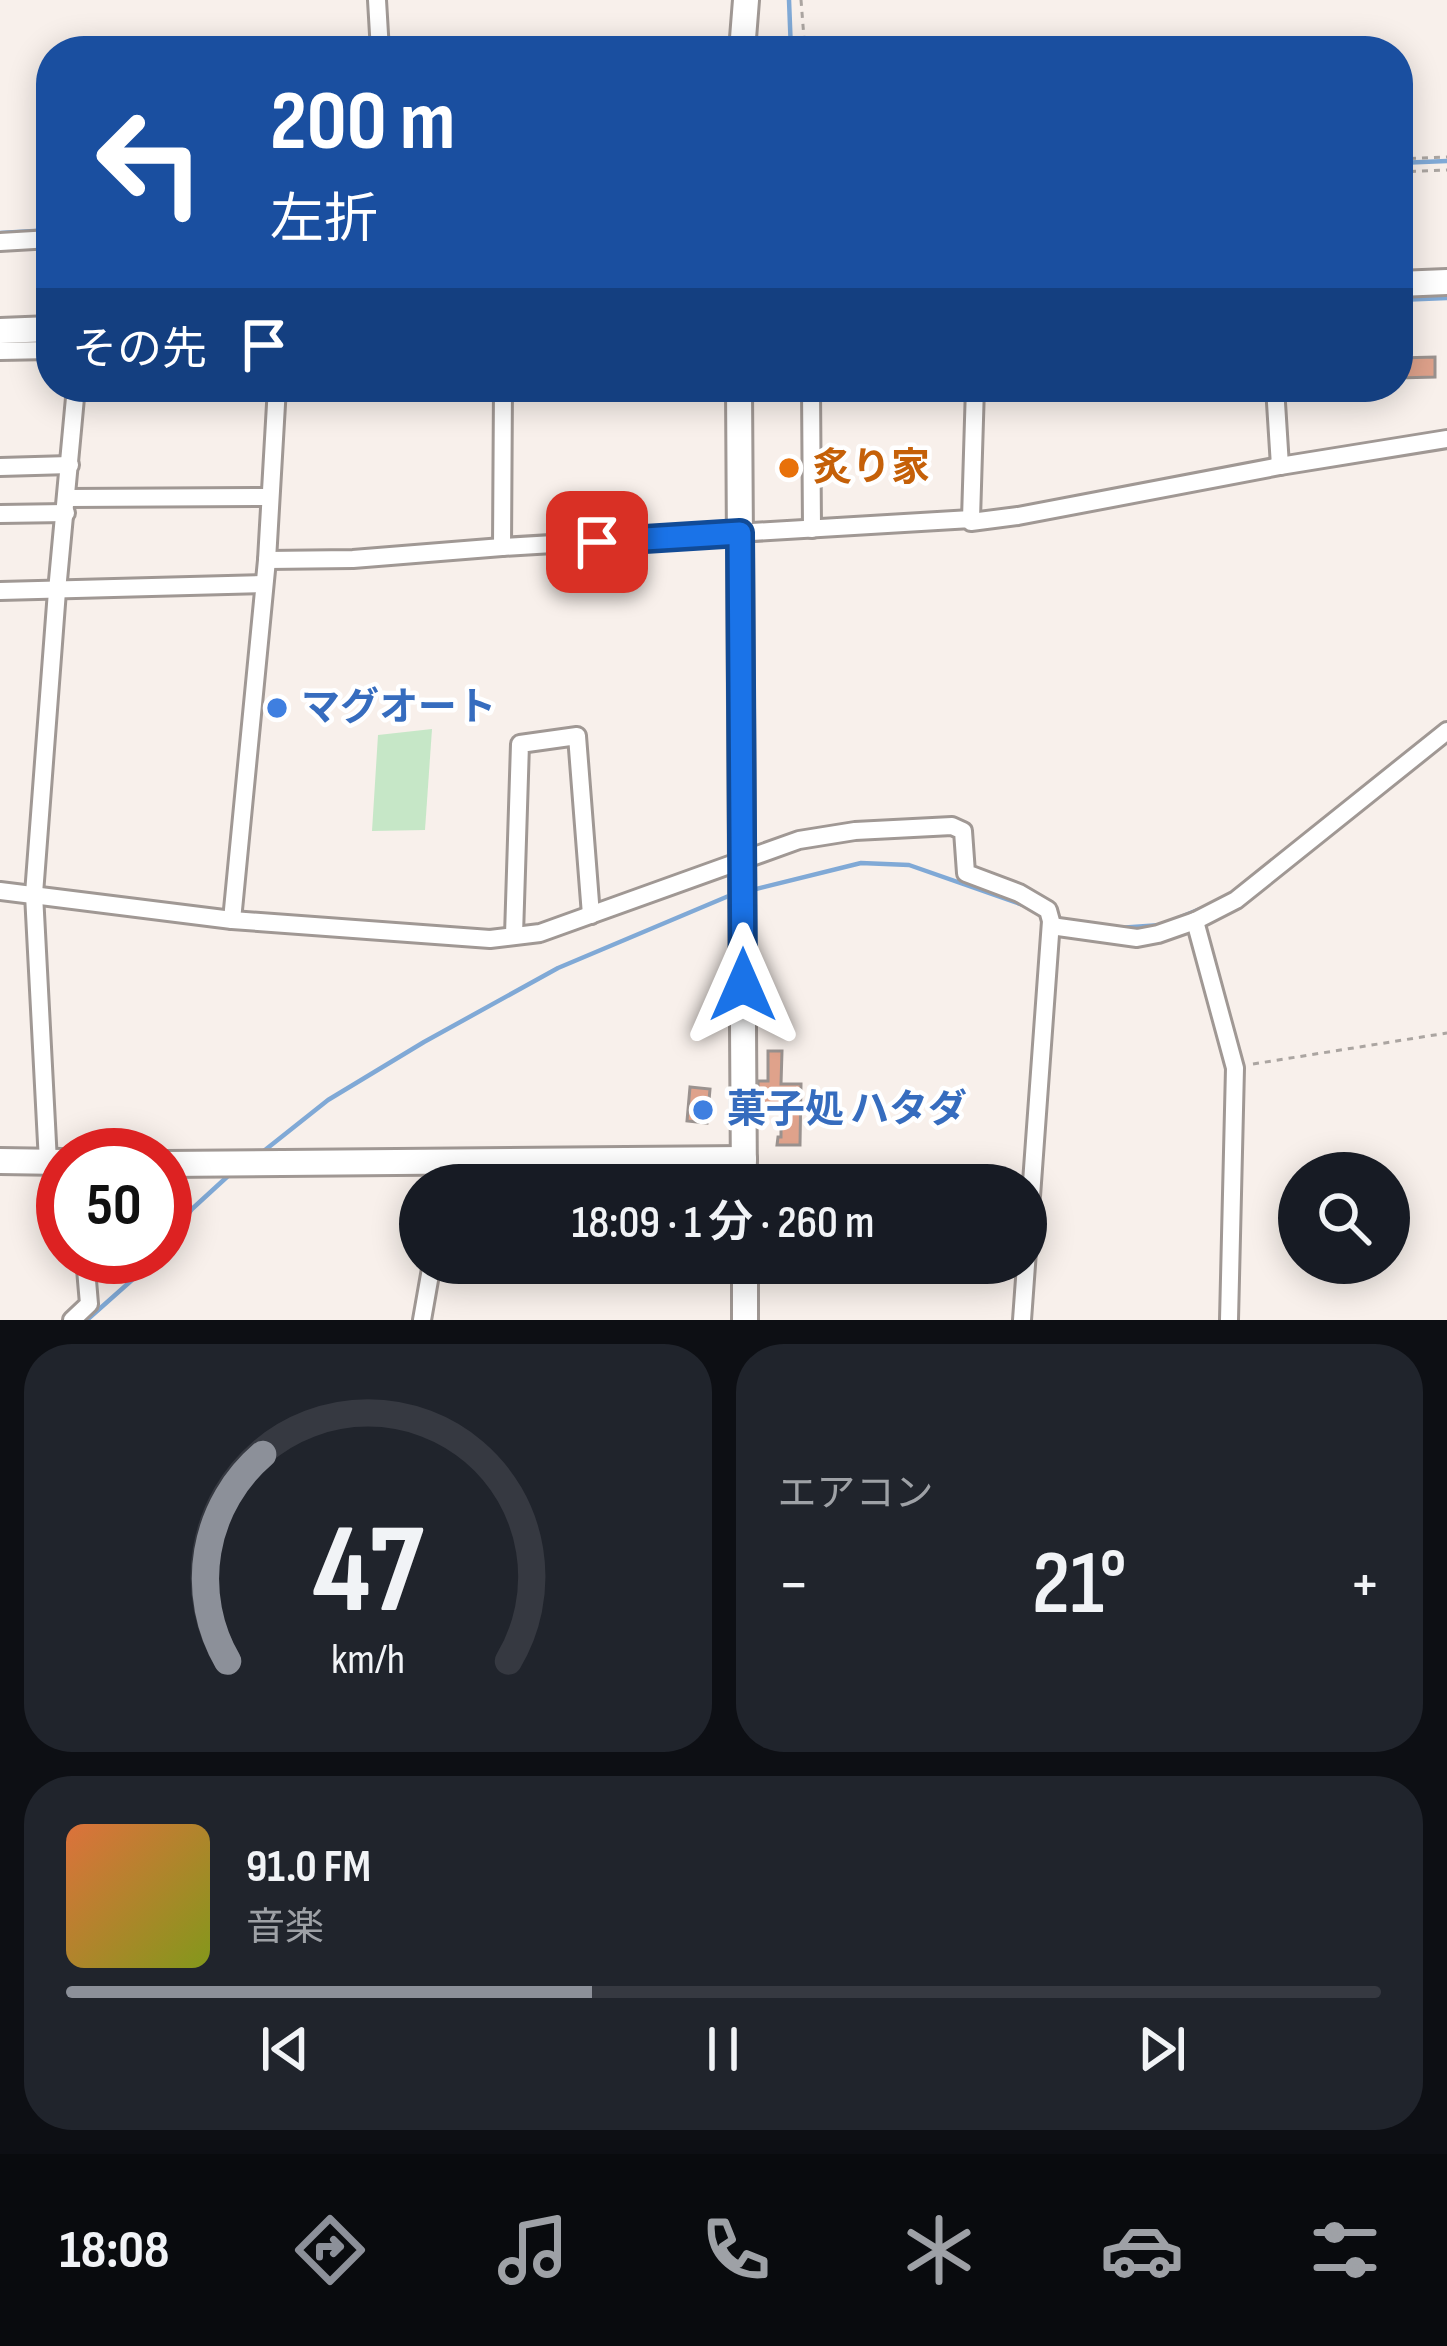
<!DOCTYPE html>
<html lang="ja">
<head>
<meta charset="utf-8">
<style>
  :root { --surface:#171b24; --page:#20242c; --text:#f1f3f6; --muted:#9ea1a6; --line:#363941; --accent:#8c9099 }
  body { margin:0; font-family:"Sofia Sans Condensed","Noto Sans JP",sans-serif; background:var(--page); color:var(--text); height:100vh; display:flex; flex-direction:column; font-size:45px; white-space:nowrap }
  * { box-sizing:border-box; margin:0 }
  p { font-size:39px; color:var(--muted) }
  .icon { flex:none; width:66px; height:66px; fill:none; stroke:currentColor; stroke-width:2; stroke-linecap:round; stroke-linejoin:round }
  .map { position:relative; height:1320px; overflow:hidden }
  .drawer { display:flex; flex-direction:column; gap:24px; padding:24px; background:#0d0f14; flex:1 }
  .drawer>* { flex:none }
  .banner { position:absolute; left:36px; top:36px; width:1377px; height:366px; border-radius:48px; box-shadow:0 6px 30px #0003; background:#1a4fa0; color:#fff; overflow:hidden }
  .buttons { position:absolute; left:1278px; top:1152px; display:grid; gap:24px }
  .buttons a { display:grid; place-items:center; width:132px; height:132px; border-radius:50%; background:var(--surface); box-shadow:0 6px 30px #0003; font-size:60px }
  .speed { position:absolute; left:36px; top:1128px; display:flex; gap:24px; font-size:60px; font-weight:700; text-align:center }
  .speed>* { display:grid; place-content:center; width:156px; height:156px; border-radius:50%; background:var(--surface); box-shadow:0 6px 30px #0003; line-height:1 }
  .speed .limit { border:18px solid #d22; background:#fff; color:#111 }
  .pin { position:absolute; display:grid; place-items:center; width:102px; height:102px; color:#fff; margin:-51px; border-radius:24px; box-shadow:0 6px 18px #0006 }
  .me { position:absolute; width:132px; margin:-66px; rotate:0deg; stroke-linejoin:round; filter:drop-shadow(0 0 9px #0008) }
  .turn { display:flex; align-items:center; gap:42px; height:252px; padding:0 36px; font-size:54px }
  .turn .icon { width:156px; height:156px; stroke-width:2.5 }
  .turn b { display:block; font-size:84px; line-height:102px }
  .then { display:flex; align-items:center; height:114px; padding:0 36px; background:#0003; gap:24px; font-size:45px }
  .big { font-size:90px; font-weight:600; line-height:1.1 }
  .drawer .card { flex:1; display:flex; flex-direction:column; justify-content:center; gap:18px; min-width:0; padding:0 42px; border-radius:48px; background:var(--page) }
  .drawer .dial { align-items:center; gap:0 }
  .dial svg { height:312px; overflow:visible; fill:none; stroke:var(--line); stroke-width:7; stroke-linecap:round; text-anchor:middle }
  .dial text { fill:var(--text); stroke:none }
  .song { display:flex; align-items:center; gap:36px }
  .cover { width:144px; height:144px; border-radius:18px; background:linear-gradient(135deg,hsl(20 70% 55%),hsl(70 70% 35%)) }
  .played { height:12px; border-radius:6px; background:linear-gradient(90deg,var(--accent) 40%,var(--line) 40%) }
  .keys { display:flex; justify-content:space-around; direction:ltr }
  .heat { display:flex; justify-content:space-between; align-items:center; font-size:66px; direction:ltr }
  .drawer .tiles { flex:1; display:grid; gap:24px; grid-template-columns:1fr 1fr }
  .card:last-child { grid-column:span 2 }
  .trip { position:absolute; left:399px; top:1164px; width:648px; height:120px; border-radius:60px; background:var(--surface); box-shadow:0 6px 30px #0003; font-weight:600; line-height:120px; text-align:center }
  .tabs { display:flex; height:192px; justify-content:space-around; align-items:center; background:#090b0e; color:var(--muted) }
  .tabs .icon { width:84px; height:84px }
  .tabs .current { color:var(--accent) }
  .tabs b { font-size:54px; color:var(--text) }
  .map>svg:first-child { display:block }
  .green { fill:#c6e7c7 }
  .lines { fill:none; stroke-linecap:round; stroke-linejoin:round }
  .stream { stroke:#80a9d6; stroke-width:4.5 }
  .building { fill:#dfa28b; stroke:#9a928f; stroke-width:3 }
  .street-casing { stroke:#a09894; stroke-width:22 }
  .secondary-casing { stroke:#a09894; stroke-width:30 }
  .path { stroke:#aba5a1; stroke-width:3; stroke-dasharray:6 6; stroke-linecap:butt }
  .street { stroke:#fff; stroke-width:16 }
  .secondary { stroke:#fff; stroke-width:24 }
  .route-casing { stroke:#114b97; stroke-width:30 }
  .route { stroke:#1a73e8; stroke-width:21 }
  .food-dot { fill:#e8710a; stroke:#fff; stroke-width:4.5 }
  .shop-dot { fill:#3f7fe0; stroke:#fff; stroke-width:4.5 }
  .labels { text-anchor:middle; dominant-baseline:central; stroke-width:9; stroke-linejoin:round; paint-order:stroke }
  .food-label { font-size:39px; font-weight:bold; fill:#c56008; stroke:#fff; text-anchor:start }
  .shop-label { font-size:39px; font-weight:bold; fill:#366cbe; stroke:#fff; text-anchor:start }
</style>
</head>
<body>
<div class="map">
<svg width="1447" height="1320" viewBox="0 0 1447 1320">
  <rect width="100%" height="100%" fill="#f8f0eb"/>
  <path class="green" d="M432,729l-7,101 -53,1 6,-96z"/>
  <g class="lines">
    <g class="stream">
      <path d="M789,0l2,51"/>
      <path d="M1398,163l49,-2"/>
      <path d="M0,233l51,-3"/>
      <path d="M1398,300l49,-2"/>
      <path d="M748,891l113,-28 48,2 117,41"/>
      <path d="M1171,921l34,-14"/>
      <path d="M1118,928l43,-3"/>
      <path d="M260,1154l68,-54 96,-58 134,-74 173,-73"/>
      <path d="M165,1243l27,-34 36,-33"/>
      <path d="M87,1320l54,-48 12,-15"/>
    </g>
  </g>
  <g class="building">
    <path d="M1435,357v20l-37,1v-20z"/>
    <path d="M768,1051h14l-1,33h20l-1,61h-23l1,-8h3v-27h-23v-29h10z"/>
    <path d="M690,1087l20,2 -3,34 -20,-2z"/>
  </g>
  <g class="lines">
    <g class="street-casing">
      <g id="street">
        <path d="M377,0l3,51"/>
        <path d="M0,242l51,-3"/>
        <path d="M0,351l51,-1"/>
        <path d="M811,387l1,142"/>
        <path d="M1275,387l5,79"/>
        <path d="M0,467l70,-2"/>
        <path d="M67,498l203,-1"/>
        <path d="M0,514l66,-1"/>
        <path d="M971,519l4,-132"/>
        <path d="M502,547l1,-160"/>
        <path d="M267,560l86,-1 149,-12 469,-28v3l47,-6 262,-50 167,-27"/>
        <path d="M0,591l263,-7"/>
        <path d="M0,891l232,29 258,19 50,-6 259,-93 56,-9 97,-5 11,5 3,42 53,20 29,17 3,11 -29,399"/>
        <path d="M232,920l35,-360 10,-173"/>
        <path d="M1195,921l40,147 -6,252"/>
        <path d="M1051,926l86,12 21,-4 37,-13 41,-21 211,-169"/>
        <path d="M514,935l6,-191 57,-8 14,179"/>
        <path d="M48,1162l-14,-268 23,-303 19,-204"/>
        <path d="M447,1185l4,-23"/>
        <path d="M72,1320l17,-16 -4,-47"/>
        <path d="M422,1320l10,-57"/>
      </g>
    </g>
    <g class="secondary-casing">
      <g id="secondary">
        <path d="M742,51l4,-51"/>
        <path d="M1398,284l49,-2"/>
        <path d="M0,331l51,-2"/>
        <path d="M739,387l5,798"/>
        <path d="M0,1161l63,1"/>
        <path d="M165,1164l579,-5"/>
        <path d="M745,1263v57"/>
      </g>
    </g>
    <g class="path">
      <path d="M801,0l4,51"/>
      <path d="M1398,159l49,-2"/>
      <path d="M1398,172l49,-2"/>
      <path d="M1253,1064l194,-31"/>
    </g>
    <use href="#street" class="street"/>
    <use href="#secondary" class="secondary"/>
  </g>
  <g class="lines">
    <g class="route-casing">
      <path id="route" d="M597,542l143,-9 3,452"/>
    </g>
    <use href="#route" class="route"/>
  </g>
  <circle class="food-dot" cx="789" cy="468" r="12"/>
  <g class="shop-dot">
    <circle cx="277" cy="708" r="12"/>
    <circle cx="703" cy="1110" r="12"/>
  </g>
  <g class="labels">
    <g class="food-label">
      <text x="813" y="468">炙り家</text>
    </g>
    <g class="shop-label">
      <text x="301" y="708">マグオート</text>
      <text x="727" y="1110">菓子処 ハタダ</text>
    </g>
  </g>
</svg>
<div class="buttons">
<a><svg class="icon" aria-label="search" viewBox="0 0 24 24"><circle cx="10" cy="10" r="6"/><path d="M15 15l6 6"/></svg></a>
</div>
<div class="speed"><div class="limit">50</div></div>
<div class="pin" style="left:597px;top:542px;background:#d93025"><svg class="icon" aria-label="arrive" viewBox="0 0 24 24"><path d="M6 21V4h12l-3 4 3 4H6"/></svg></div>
<svg class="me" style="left:743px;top:985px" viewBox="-20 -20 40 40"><path d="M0-17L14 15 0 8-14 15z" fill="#1a73e8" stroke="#fff" stroke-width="4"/></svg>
<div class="trip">18:09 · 1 分 · 260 m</div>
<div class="banner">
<div class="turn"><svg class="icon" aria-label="left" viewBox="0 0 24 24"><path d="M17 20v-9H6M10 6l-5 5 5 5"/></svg><div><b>200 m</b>左折</div></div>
<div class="then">その先<svg class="icon" aria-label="arrive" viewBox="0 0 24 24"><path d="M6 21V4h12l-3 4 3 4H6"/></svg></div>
</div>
</div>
<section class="drawer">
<div class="tiles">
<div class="card dial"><svg viewBox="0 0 100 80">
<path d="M14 69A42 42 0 1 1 86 69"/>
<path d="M14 69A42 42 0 0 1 23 16" stroke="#8c9099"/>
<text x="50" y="56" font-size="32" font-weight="700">47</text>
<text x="50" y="72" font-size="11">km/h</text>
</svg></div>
<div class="card"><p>エアコン</p>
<div class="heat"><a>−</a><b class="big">21°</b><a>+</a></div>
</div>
<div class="card">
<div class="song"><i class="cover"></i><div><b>91.0 FM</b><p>音楽</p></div></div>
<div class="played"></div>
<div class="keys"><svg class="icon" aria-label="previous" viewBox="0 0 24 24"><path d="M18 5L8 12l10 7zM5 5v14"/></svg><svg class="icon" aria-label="pause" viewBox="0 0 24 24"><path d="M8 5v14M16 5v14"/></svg><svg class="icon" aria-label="next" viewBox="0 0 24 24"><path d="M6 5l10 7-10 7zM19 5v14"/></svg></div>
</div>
</div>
</section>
<nav class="tabs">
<b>18:08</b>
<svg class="icon current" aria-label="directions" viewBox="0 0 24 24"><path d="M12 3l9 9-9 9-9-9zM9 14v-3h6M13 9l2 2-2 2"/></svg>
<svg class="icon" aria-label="music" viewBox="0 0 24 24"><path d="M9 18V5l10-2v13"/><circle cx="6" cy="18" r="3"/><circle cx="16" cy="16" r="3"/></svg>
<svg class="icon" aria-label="phone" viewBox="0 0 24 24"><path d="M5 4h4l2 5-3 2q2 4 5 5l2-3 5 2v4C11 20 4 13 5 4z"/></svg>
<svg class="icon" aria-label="climate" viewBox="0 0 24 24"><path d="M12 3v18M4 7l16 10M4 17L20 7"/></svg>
<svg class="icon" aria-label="car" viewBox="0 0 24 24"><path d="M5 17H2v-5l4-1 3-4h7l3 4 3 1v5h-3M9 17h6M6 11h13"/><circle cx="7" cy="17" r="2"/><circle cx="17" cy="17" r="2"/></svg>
<svg class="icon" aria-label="filters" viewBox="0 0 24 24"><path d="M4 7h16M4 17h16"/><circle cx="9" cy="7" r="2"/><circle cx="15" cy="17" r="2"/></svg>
</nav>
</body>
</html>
